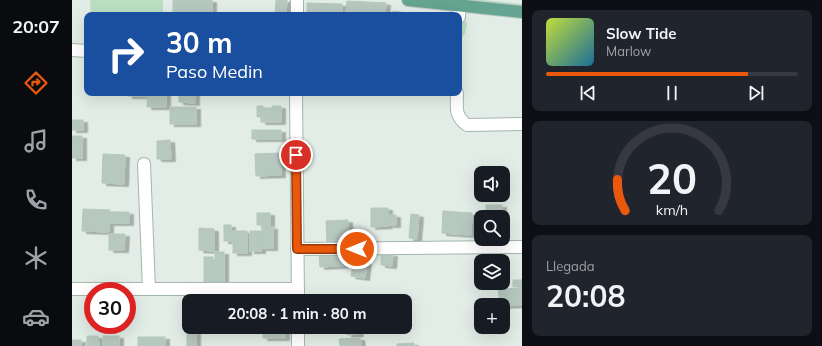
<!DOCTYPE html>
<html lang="es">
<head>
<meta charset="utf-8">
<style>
  :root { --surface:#171b24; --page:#20242c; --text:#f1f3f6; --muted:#9ea1a6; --line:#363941; --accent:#ea580c }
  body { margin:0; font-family:Mulish,sans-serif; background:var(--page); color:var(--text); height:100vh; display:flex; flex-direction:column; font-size:15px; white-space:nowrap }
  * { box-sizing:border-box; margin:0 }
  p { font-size:13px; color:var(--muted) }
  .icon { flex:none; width:22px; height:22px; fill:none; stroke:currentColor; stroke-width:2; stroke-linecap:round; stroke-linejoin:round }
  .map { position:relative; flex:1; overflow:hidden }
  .details { display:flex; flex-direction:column; gap:10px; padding:10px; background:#0d0f14; width:300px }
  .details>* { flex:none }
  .hud { position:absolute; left:12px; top:12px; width:378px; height:84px; border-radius:8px; box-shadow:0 4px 16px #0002; background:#1a4fa0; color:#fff; overflow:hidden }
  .buttons { position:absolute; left:402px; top:166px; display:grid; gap:8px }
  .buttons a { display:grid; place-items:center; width:36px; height:36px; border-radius:8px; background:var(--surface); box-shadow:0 4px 16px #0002; font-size:20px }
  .speed { position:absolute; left:12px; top:282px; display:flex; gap:8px; font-size:20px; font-weight:700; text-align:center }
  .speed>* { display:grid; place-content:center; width:52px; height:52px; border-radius:50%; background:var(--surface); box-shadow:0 4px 16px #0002; line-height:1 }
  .speed .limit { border:6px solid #d22; background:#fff; color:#111 }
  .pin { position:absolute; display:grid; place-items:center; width:34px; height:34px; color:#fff; margin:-17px; border:2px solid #fff; border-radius:50%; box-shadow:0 1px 4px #0007 }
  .me { position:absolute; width:44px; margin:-22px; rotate:270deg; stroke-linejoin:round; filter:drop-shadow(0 0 3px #0008) }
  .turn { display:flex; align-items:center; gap:14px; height:84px; padding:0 16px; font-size:18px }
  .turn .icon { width:52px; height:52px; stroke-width:2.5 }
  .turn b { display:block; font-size:28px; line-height:34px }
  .big { font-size:30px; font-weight:700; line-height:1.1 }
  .details .card { flex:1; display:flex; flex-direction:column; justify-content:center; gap:6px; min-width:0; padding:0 14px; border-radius:8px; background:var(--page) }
  .details .dial { align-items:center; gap:0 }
  .dial svg { height:104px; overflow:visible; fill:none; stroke:var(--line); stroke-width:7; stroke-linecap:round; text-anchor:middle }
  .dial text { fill:var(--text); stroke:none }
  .song { display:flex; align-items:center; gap:12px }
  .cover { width:48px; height:48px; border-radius:6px; background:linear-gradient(135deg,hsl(70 70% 55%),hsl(200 70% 35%)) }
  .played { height:4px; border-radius:2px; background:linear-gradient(90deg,var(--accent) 80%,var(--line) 80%) }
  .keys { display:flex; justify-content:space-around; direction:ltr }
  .trip { position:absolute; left:110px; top:294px; width:230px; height:40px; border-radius:8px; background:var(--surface); box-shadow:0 4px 16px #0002; font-weight:700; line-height:40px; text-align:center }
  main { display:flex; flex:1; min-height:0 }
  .menu { display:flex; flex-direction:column; width:72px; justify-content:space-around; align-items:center; background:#090b0e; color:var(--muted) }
  .menu .icon { width:28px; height:28px }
  .menu .on { color:var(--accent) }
  .menu b { font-size:18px; color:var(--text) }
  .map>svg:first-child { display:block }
  .green { fill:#badfc2 }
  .building { fill:#b7c8c0; stroke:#b4c7be; filter:url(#shadow) }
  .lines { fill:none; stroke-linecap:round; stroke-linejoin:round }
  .minor-casing { stroke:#a4b5ae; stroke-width:14 }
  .major-casing { stroke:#c1c9c6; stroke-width:14 }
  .minor { stroke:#fff; stroke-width:12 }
  .major { stroke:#65a490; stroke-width:12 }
  .route-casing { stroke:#983908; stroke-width:10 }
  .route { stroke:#ea580c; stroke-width:7 }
</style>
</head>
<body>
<main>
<nav class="menu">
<b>20:07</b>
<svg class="icon on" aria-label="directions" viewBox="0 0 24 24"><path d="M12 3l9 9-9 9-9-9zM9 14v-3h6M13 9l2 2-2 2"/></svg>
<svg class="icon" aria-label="music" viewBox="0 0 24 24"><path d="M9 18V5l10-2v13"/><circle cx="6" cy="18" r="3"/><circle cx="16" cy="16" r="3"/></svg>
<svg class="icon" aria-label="phone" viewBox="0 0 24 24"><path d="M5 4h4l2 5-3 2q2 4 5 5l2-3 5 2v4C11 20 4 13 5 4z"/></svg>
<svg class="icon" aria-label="climate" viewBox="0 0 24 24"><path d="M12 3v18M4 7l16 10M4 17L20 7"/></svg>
<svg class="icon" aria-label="car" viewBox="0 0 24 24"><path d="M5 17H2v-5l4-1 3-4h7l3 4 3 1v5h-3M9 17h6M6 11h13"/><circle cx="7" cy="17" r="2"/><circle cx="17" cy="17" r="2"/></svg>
</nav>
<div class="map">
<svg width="450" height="346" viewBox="0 0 450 346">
  <defs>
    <filter id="shadow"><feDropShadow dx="4.5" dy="2.5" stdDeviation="0" flood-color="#0004"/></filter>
  </defs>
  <rect width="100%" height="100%" fill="#e2ede7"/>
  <g class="green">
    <path d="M18,0h73v15h-72z"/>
    <path d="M394,0h18l38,4v3z"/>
    <path d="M387,16l8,7 -2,10 -6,9z"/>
  </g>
  <g class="building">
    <rect x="101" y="0" width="39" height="15"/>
    <path d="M204,0h11l-1,15h-11z"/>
    <path d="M275,1l39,2 -1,12h-39z"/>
    <path d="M235,3l35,1v11h-35z"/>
    <path d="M321,11l29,4h-30z"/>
    <rect x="56" y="93" width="18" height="3"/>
    <path d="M76,93h18v14h-19z"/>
    <path d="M107,93h16v10l-16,-1z"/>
    <path d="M185,106h6v2h9v-2h9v16h-20v-5h-4z"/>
    <rect x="98" y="107" width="26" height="17"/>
    <rect x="0" y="120" width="11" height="10"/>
    <rect x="180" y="130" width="29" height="9"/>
    <rect x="0" y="136" width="10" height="22"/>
    <path d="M98,140l1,19h-14v-18z"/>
    <path d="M208,153l1,22 -25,1 -1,-22z"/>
    <path d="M31,154l22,1 -1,29 -22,-1z"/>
    <rect x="414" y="205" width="16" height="12"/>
    <path d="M299,208h17v18l-17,1z"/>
    <path d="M11,209l27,1 -1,2h20v11h-20v9l-27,-1z"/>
    <path d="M371,211l29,2 -1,22 -29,-2z"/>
    <rect x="185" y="213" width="13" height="12"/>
    <path d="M339,214l8,1 -2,24 -8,-1z"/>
    <path d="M318,215h6v10h-7z"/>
    <path d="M276,220l1,21 -22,1 -1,-21z"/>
    <rect x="152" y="225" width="7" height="16"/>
    <rect x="190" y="227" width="11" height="21"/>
    <path d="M127,228l15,1v22l-15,-1z"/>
    <rect x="161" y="231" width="14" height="22"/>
    <rect x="178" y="231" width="11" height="20"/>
    <path d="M37,234h16l-1,16h-15z"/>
    <rect x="143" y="252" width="9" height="30"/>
    <path d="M281,252v8l14,2 -2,16 -14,-2 2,-11 -33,2 -1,-14z"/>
    <path d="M309,254h12l-1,12 -11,-1z"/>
    <rect x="132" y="257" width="9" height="27"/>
    <path d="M441,280h9v6l-9,1z"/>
    <path d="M450,288v17l-19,1v-1h-3l-2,-16z"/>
    <path d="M191,327h20v3h2v8h-22z"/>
    <path d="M274,327h12l1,7 -12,1z"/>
    <rect x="115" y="332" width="9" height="14"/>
    <path d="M15,336h11l1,10h-12z"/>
    <rect x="31" y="336" width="16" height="10"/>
    <rect x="66" y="337" width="27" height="9"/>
    <path d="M288,338l1,8h-21l-1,-7z"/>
    <rect x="0" y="340" width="9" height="6"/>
    <path d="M342,343v3h-17v-2z"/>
  </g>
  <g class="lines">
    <g class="minor-casing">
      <g id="minor">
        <path d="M225,15v-15"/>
        <path d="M387,17l1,-17"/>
        <path d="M0,50l15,1"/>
        <path d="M224,93l2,208"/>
        <path d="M385,93c0,15 -3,22 10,32l55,-1"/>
        <path d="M72,164l5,125"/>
        <path d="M225,249l225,-2"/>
        <path d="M0,289h226"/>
        <path d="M226,327v19"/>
      </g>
    </g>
    <g class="major-casing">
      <path id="major" d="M336,0l114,12"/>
    </g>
    <use href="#minor" class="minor"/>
    <use href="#major" class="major"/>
  </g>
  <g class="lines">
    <g class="route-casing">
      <path id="route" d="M224,155l1,94h60"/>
    </g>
    <use href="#route" class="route"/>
  </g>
</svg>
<div class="buttons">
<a><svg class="icon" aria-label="sound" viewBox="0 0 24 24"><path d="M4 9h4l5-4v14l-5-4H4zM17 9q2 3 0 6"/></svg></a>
<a><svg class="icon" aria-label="search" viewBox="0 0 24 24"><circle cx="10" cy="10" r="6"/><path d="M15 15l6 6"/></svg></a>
<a><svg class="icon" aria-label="layers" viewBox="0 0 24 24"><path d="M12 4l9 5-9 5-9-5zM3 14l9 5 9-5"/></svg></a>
<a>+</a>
</div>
<div class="speed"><div class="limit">30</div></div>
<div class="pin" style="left:224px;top:155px;background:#d93025"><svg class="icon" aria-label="arrive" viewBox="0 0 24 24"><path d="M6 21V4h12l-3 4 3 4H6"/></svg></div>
<svg class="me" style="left:285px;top:249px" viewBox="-20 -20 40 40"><circle r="17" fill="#ea580c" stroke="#fff" stroke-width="3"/><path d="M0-11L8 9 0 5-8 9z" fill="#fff"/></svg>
<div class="trip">20:08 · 1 min · 80 m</div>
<div class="hud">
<div class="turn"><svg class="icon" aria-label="right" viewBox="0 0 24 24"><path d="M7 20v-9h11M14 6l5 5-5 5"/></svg><div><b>30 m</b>Paso Medin</div></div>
</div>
</div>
<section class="details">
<div class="card">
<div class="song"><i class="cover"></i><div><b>Slow Tide</b><p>Marlow</p></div></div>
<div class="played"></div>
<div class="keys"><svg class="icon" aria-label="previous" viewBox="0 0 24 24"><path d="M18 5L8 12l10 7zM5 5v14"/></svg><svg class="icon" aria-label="pause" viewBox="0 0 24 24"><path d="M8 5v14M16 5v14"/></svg><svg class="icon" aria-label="next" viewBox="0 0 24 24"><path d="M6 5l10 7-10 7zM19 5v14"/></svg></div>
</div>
<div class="card dial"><svg viewBox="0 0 100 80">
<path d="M14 69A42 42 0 1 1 86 69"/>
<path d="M14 69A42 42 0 0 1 8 45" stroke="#ea580c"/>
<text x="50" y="56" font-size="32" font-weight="700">20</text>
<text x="50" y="72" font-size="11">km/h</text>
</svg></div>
<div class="card"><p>Llegada</p><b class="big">20:08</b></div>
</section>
</main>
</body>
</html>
